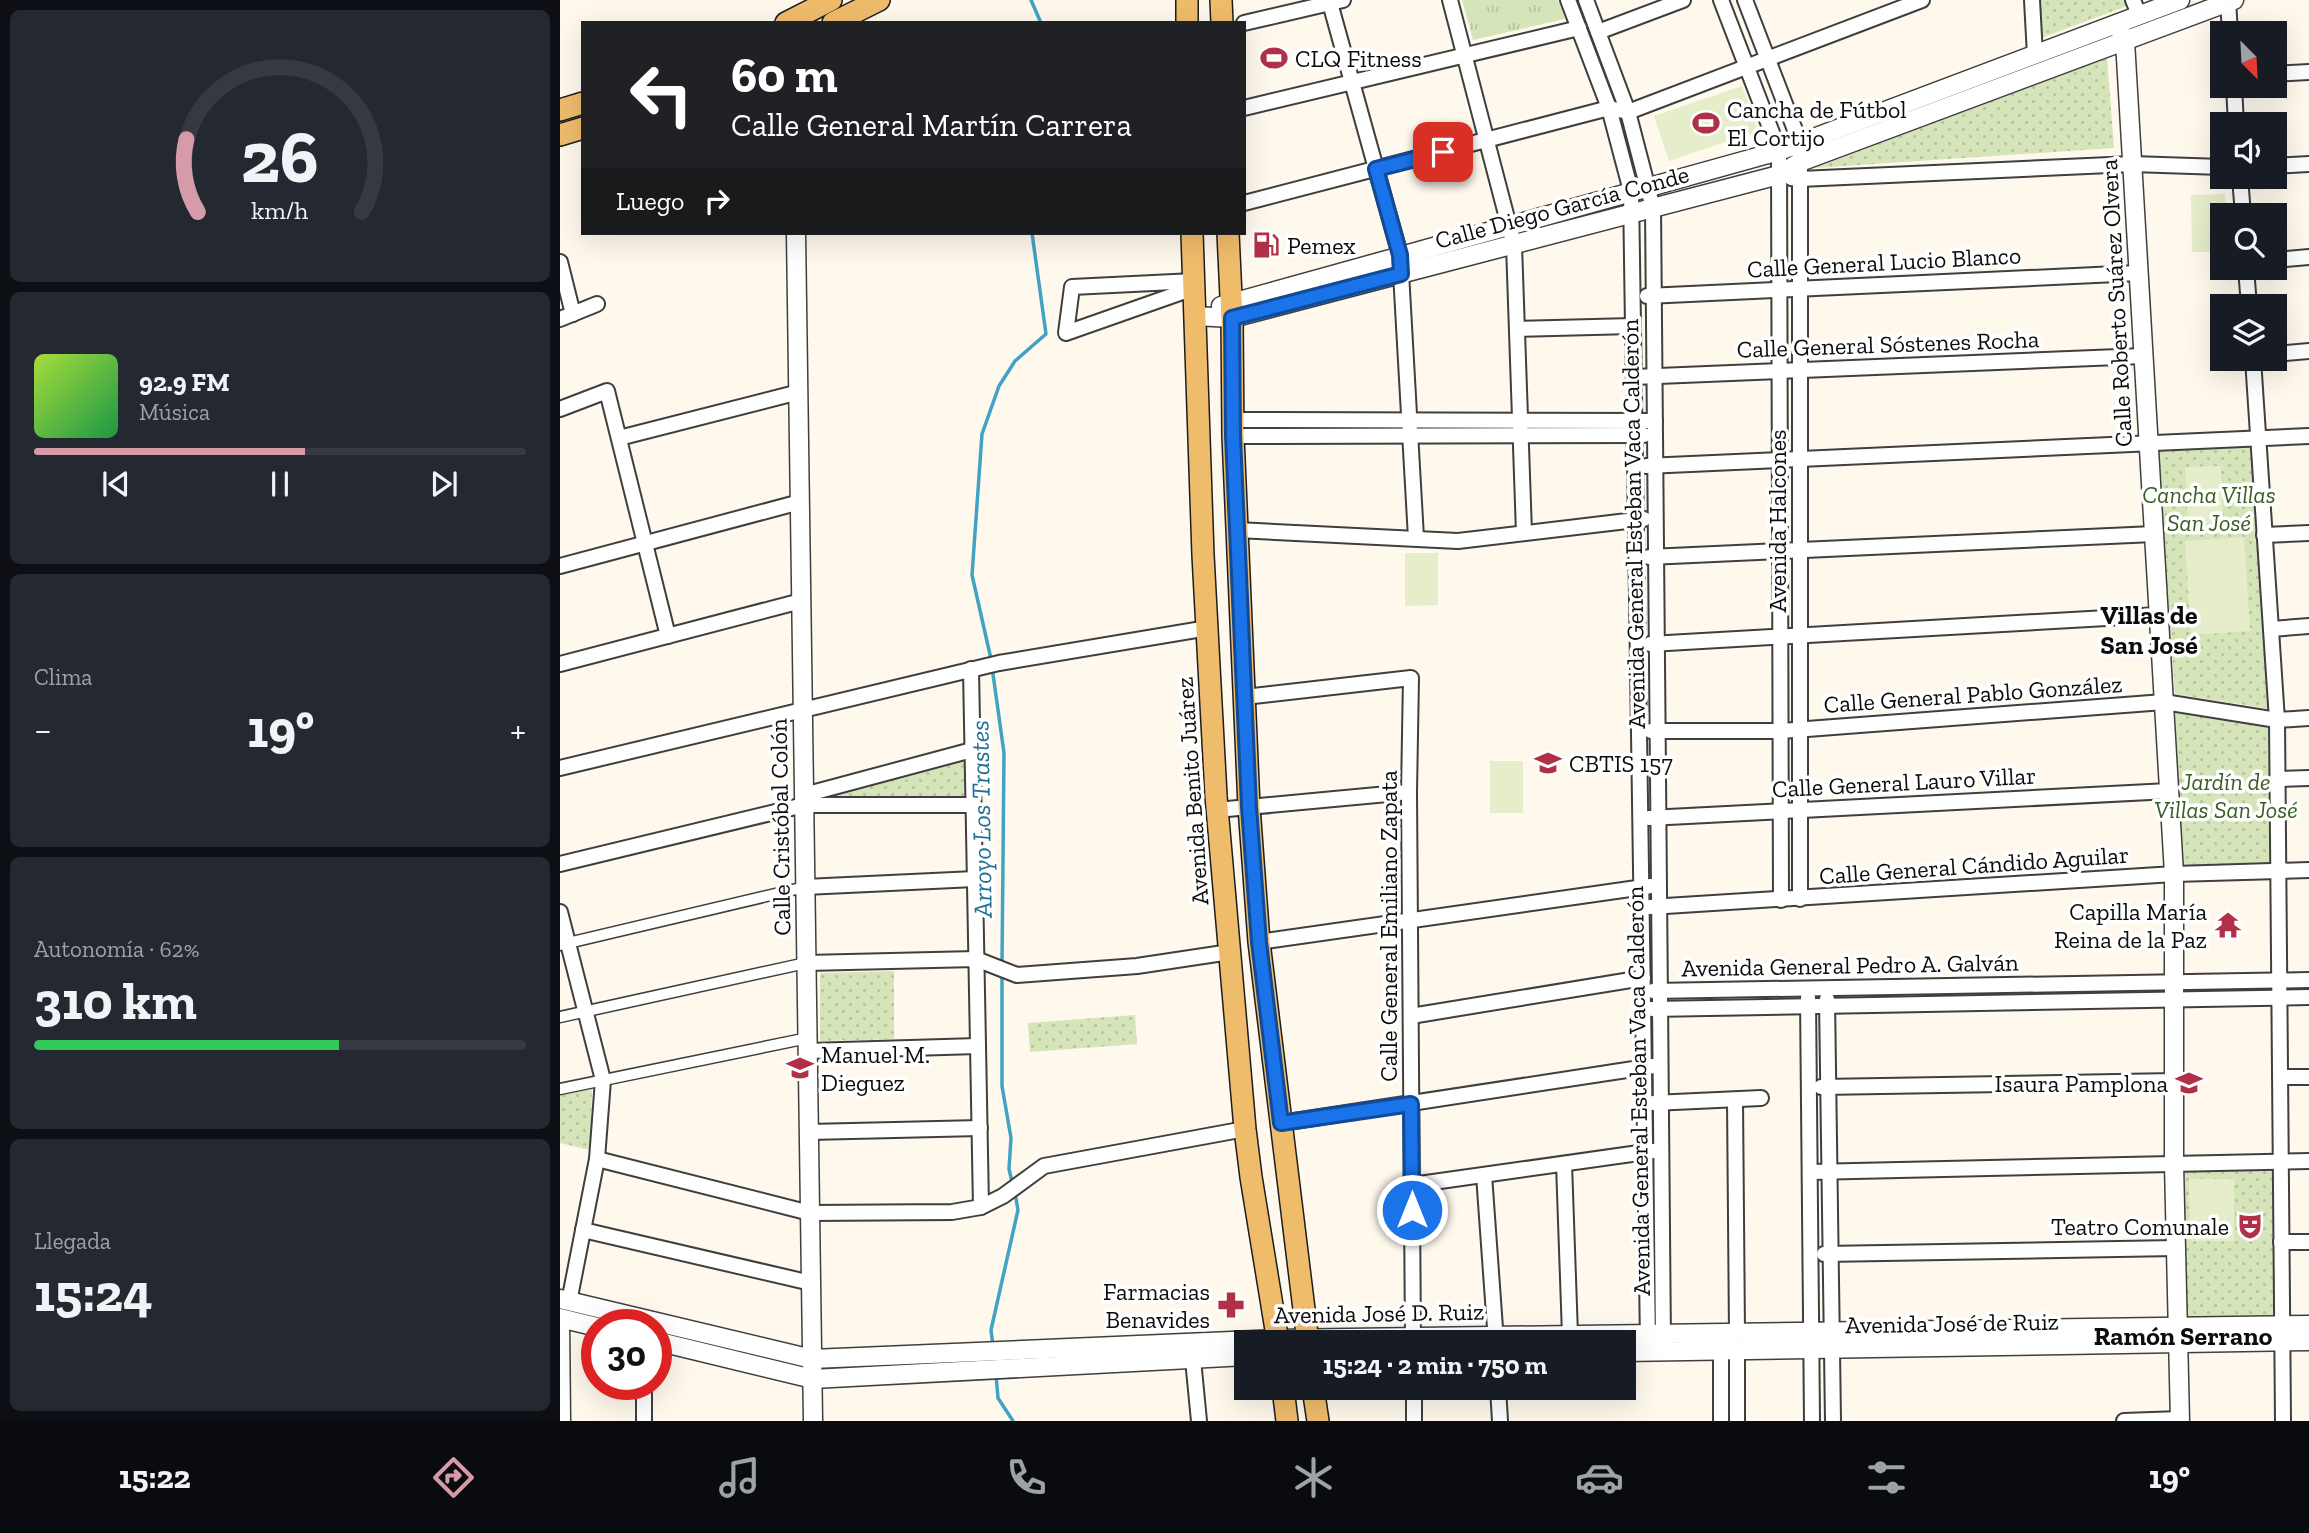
<!DOCTYPE html>
<html lang="es">
<head>
<meta charset="utf-8">
<style>
  :root { --surface:#171b24; --page:#242831; --text:#f1f3f6; --muted:#9ea1a6; --line:#363941; --accent:#d59ba8 }
  body { margin:0; font-family:"Zilla Slab",serif; background:var(--page); color:var(--text); height:100vh; display:flex; flex-direction:column; font-size:26px; white-space:nowrap }
  * { box-sizing:border-box; margin:0 }
  p { font-size:23px; color:var(--muted) }
  .icon { flex:none; width:38px; height:38px; fill:none; stroke:currentColor; stroke-width:2; stroke-linecap:round; stroke-linejoin:round }
  .map { position:relative; flex:1; overflow:hidden }
  .side { display:flex; flex-direction:column; gap:10px; padding:10px; background:#0d0f14; width:560px }
  .side>* { flex:none }
  .hud { position:absolute; left:21px; top:21px; width:665px; height:214px; border-radius:0px; box-shadow:0 7px 28px #0002; background:#202124; color:#fff; overflow:hidden }
  .needle { width:46px; rotate:156deg }
  .buttons { position:absolute; left:1650px; top:21px; display:grid; gap:14px }
  .buttons a { display:grid; place-items:center; width:77px; height:77px; border-radius:0px; background:var(--surface); box-shadow:0 7px 28px #0002; font-size:35px }
  .speed { position:absolute; left:21px; top:1309px; display:flex; gap:14px; font-size:35px; font-weight:700; text-align:center }
  .speed>* { display:grid; place-content:center; width:91px; height:91px; border-radius:50%; background:var(--surface); box-shadow:0 7px 28px #0002; line-height:1 }
  .speed .limit { border:10px solid #d22; background:#fff; color:#111 }
  .pin { position:absolute; display:grid; place-items:center; width:60px; height:60px; color:#fff; margin:-30px; border-radius:14px; box-shadow:0 4px 10px #0006 }
  .me { position:absolute; width:77px; margin:-38px; rotate:0deg; stroke-linejoin:round; filter:drop-shadow(0 0 5px #0008) }
  .turn { display:flex; align-items:center; gap:24px; height:147px; padding:0 35px; font-size:32px }
  .turn .icon { width:91px; height:91px; stroke-width:2.5 }
  .turn b { display:block; font-size:49px; line-height:60px }
  .then { display:flex; align-items:center; height:66px; padding:0 35px; background:#0003; gap:14px; font-size:26px }
  .big { font-size:52px; font-weight:700; line-height:1.1 }
  .side .widget { flex:1; display:flex; flex-direction:column; justify-content:center; gap:10px; min-width:0; padding:0 24px; border-radius:10px; background:var(--page) }
  .side .dial { align-items:center; gap:0 }
  .dial svg { height:182px; overflow:visible; fill:none; stroke:var(--line); stroke-width:7; stroke-linecap:round; text-anchor:middle }
  .dial text { fill:var(--text); stroke:none }
  .song { display:flex; align-items:center; gap:21px }
  .cover { width:84px; height:84px; border-radius:10px; background:linear-gradient(135deg,hsl(80 70% 55%),hsl(140 70% 35%)) }
  .played { height:7px; border-radius:4px; background:linear-gradient(90deg,var(--accent) 55%,var(--line) 55%) }
  .keys { display:flex; justify-content:space-around; direction:ltr }
  .heat { display:flex; justify-content:space-between; align-items:center; font-size:38px; direction:ltr }
  .charge { height:10px; border-radius:5px; background:linear-gradient(90deg,#34c759 62%,var(--line) 0) }
  .trip { position:absolute; left:674px; top:1330px; width:402px; height:70px; border-radius:0px; background:var(--surface); box-shadow:0 7px 28px #0002; font-weight:700; line-height:70px; text-align:center }
  .menu { display:flex; height:112px; justify-content:space-around; align-items:center; background:#090b0e; color:var(--muted) }
  .menu .icon { width:49px; height:49px }
  .menu .on { color:var(--accent) }
  .menu b { font-size:32px; color:var(--text) }
  main { display:flex; flex:1; min-height:0 }
  .map>svg:first-child { display:block }
  .grass { fill:url(#grass-tufts) }
  .park { fill:url(#park-dots) }
  .pitch { fill:#e6edca }
  .lines { fill:none; stroke-linecap:round; stroke-linejoin:round }
  .stream { stroke:#42a2c3; stroke-width:3.5 }
  .pedestrian-casing { stroke:#3f3f3f; stroke-width:13 }
  .minor-casing { stroke:#3f3f3f; stroke-width:18 }
  .tertiary-casing { stroke:#3f3f3f; stroke-width:21 }
  .primary-casing { stroke:#1d1d1d; stroke-width:24 }
  .pedestrian { stroke:#fff; stroke-width:10 }
  .minor { stroke:#fff; stroke-width:14 }
  .tertiary { stroke:#fff; stroke-width:18 }
  .primary { stroke:#efbc6c; stroke-width:21 }
  .route-casing { stroke:#114b97; stroke-width:18 }
  .route { stroke:#1a73e8; stroke-width:12 }
  .labels { text-anchor:middle; dominant-baseline:central; stroke-width:7; stroke-linejoin:round; paint-order:stroke }
  .poi-label { font-size:24px; fill:#0c0c0c; stroke:#fff; text-anchor:start }
  .street-label { font-size:24px; fill:#0c0c0c; stroke:#fff }
  .park-label { font-size:24px; font-style:italic; fill:#375f22; stroke:#fff }
  .neighbourhood-label { font-size:26px; font-weight:bold; fill:#0c0c0c; stroke:#fff }
  .water-label { font-size:26px; font-style:italic; fill:#1f7295; stroke:#fff }
</style>
</head>
<body>
<main>
<section class="side">
<div class="widget dial"><svg viewBox="0 0 100 80">
<path d="M14 69A42 42 0 1 1 86 69"/>
<path d="M14 69A42 42 0 0 1 9 37" stroke="#d59ba8"/>
<text x="50" y="56" font-size="32" font-weight="700">26</text>
<text x="50" y="72" font-size="11">km/h</text>
</svg></div>
<div class="widget">
<div class="song"><i class="cover"></i><div><b>92.9 FM</b><p>Música</p></div></div>
<div class="played"></div>
<div class="keys"><svg class="icon" aria-label="previous" viewBox="0 0 24 24"><path d="M18 5L8 12l10 7zM5 5v14"/></svg><svg class="icon" aria-label="pause" viewBox="0 0 24 24"><path d="M8 5v14M16 5v14"/></svg><svg class="icon" aria-label="next" viewBox="0 0 24 24"><path d="M6 5l10 7-10 7zM19 5v14"/></svg></div>
</div>
<div class="widget"><p>Clima</p>
<div class="heat"><a>−</a><b class="big">19°</b><a>+</a></div>
</div>
<div class="widget"><p>Autonomía · 62%</p><b class="big">310 km</b><div class="charge"></div></div>
<div class="widget"><p>Llegada</p><b class="big">15:24</b></div>
</section>
<div class="map">
<svg width="1749" height="1421" viewBox="0 0 1749 1421">
  <defs>
    <pattern id="grass-tufts" width="24" height="20" patternUnits="userSpaceOnUse" patternTransform="scale(1.75)"><rect width="24" height="20" fill="#d6e5b9"/><path d="M3 7l-1-3M5 7V3M7 7l1-3M15 17l-1-3M17 17v-4M19 17l1-3" fill="none" stroke="#b6c39e"/></pattern>
    <pattern id="park-dots" width="8" height="8" patternUnits="userSpaceOnUse" patternTransform="scale(1.75)"><rect width="8" height="8" fill="#d6e5b9"/><path d="M2 2h.1M6 6h.1" fill="none" stroke="#b6c39e" stroke-width="1.8" stroke-linecap="round"/></pattern>
  </defs>
  <rect width="100%" height="100%" fill="#fef8ed"/>
  <path class="grass" d="M902,0h96l7,19 -92,21z"/>
  <g class="park">
    <path d="M1479,0h86l2,6 -86,32z"/>
    <path d="M1547,58l7,90 -300,20z"/>
    <path d="M1694,446l17,263 -96,-15 -19,-242z"/>
    <path d="M1615,708l96,17 4,139 -94,3z"/>
    <path d="M407,760l1,37h-147z"/>
    <path d="M334,971v68l-74,2v-68z"/>
    <path d="M575,1015l2,29 -107,8 -2,-29z"/>
    <path d="M32,1089l-2,61 -30,-7v-48z"/>
    <path d="M1717,1166v152l-92,1v-152z"/>
  </g>
  <g class="pitch">
    <path d="M1182,86l16,45 -89,30 -15,-45z"/>
    <path d="M1665,194l1,21h-4v37h-30l-1,-57z"/>
    <path d="M1661,466l2,57 -35,1 -3,-57z"/>
    <path d="M1684,537l6,94 -59,4 -6,-94z"/>
    <path d="M845,553h33v52l-33,1z"/>
    <rect x="930" y="761" width="33" height="52"/>
    <path d="M1629,1179h45v62h-44z"/>
  </g>
  <g class="lines">
    <g class="stream">
      <path d="M471,0l10,23"/>
      <path d="M431,659l-19,-84 10,-141 17,-48 16,-25 31,-27 -14,-101"/>
      <path d="M432,667l12,86 -2,213"/>
      <path d="M442,974v112l9,52 -2,31 4,17"/>
      <path d="M433,1346l-2,-16 27,-120 -3,-17"/>
      <path d="M436,1375l2,23 15,23"/>
    </g>
    <g class="pedestrian-casing">
      <g id="pedestrian">
        <path d="M0,945l245,-58"/>
        <path d="M0,1017l246,-54"/>
        <path d="M0,1089l248,-51"/>
        <path d="M4,1319l1,102"/>
      </g>
    </g>
    <g class="minor-casing">
      <g id="minor">
        <path d="M890,0l64,245 10,288"/>
        <path d="M1008,0l41,108 22,83 17,1152"/>
        <path d="M1026,0l42,112 25,96 10,1135"/>
        <path d="M1161,0l58,151 2,749"/>
        <path d="M1185,0l55,143v756"/>
        <path d="M1472,0l3,55"/>
        <path d="M1573,0l6,15"/>
        <path d="M1668,0l2,33"/>
        <path d="M770,3l70,252 16,283"/>
        <path d="M684,23l99,-23"/>
        <path d="M1038,32l85,-32"/>
        <path d="M1715,74l34,-2"/>
        <path d="M1674,86l2,38"/>
        <path d="M684,108l335,-80"/>
        <path d="M1715,166l34,-2"/>
        <path d="M1680,177l3,38"/>
        <path d="M1231,178l9,1 332,-15 90,3"/>
        <path d="M684,203l365,-95 19,4 294,-112"/>
        <path d="M1715,260l34,-3"/>
        <path d="M0,262l13,52"/>
        <path d="M1686,268l3,38"/>
        <path d="M634,281l-122,6 -6,46 128,-45"/>
        <path d="M1087,296l491,-23"/>
        <path d="M0,319l37,-15"/>
        <path d="M957,329l116,-3"/>
        <path d="M1715,354l34,-3"/>
        <path d="M1693,359l24,361 6,701"/>
        <path d="M1074,377l509,-21"/>
        <path d="M0,409l47,-18 61,245"/>
        <path d="M673,420l422,1"/>
        <path d="M673,436l411,-1"/>
        <path d="M59,438l180,-46"/>
        <path d="M1086,466l663,-30"/>
        <path d="M677,530l221,11 186,-22"/>
        <path d="M1704,535l45,-2"/>
        <path d="M1089,557l505,-23"/>
        <path d="M0,566l240,-64"/>
        <path d="M1711,629l38,-3"/>
        <path d="M1090,644l509,-29"/>
        <path d="M0,664l241,-63"/>
        <path d="M411,669l10,538"/>
        <path d="M685,697l166,-19 -2,114 4,550"/>
        <path d="M1091,731h130l383,-29 113,18 32,-2"/>
        <path d="M0,768l439,-105 209,-35"/>
        <path d="M1717,779l32,-1"/>
        <path d="M244,795l168,-45"/>
        <path d="M657,810l192,-18"/>
        <path d="M1089,818l520,-27"/>
        <path d="M0,864l244,-59h169"/>
        <path d="M245,887l170,-8"/>
        <path d="M1090,907l524,-33 135,-4"/>
        <path d="M0,912l43,168 -6,79 -28,143"/>
        <path d="M699,942l392,-56"/>
        <path d="M246,963l170,-4 41,16 120,-9 93,-14"/>
        <path d="M1093,991l656,-11"/>
        <path d="M1248,997l4,424"/>
        <path d="M1267,999l6,422"/>
        <path d="M1092,1009l657,-12"/>
        <path d="M851,1016l232,-38"/>
        <path d="M248,1051l170,-5"/>
        <path d="M1720,1077h29"/>
        <path d="M1261,1087l354,-6"/>
        <path d="M1175,1100l2,233"/>
        <path d="M1093,1103l108,-5"/>
        <path d="M721,1123l372,-57"/>
        <path d="M249,1132l171,-4"/>
        <path d="M37,1159l213,54 142,-1 29,-5 22,-11 41,-30 201,-37"/>
        <path d="M1004,1164l6,171"/>
        <path d="M1250,1172l499,-11"/>
        <path d="M924,1175l12,167"/>
        <path d="M852,1185l241,-34"/>
        <path d="M23,1230l228,53"/>
        <path d="M1721,1242h28"/>
        <path d="M1264,1254l352,-6"/>
        <path d="M632,1349l7,72"/>
        <path d="M84,1384v37"/>
        <path d="M854,1388v33"/>
        <path d="M938,1388l2,33"/>
        <path d="M1161,1421v-70"/>
        <path d="M1177,1421v-70"/>
        <path d="M1564,1421l56,-2"/>
      </g>
    </g>
    <g class="tertiary-casing">
      <g id="tertiary">
        <path d="M1557,24l8,17 49,833v290l6,257"/>
        <path d="M236,233l17,1188"/>
        <path d="M661,306l558,-155 401,-151"/>
        <path d="M635,316l37,2 547,-143 21,-13 434,-162"/>
        <path d="M0,1299l252,60 465,-20 1032,-14"/>
        <path d="M0,1318l37,9"/>
        <path d="M96,1341l157,38 433,-23"/>
        <path d="M1064,1352l685,-11"/>
      </g>
    </g>
    <g class="primary-casing">
      <g id="primary">
        <path d="M627,0v23"/>
        <path d="M661,0l1,23"/>
        <path d="M226,23l45,-23"/>
        <path d="M273,23l46,-23"/>
        <path d="M0,110l23,-7"/>
        <path d="M0,135l23,-7"/>
        <path d="M632,233l11,322 13,241 29,333 6,48 27,165"/>
        <path d="M668,233l4,85 1,118 16,371 10,135 49,400"/>
        <path d="M723,1388l4,33"/>
        <path d="M753,1388l5,33"/>
      </g>
    </g>
    <use href="#pedestrian" class="pedestrian"/>
    <use href="#minor" class="minor"/>
    <use href="#tertiary" class="tertiary"/>
    <use href="#primary" class="primary"/>
  </g>
  <g class="lines">
    <g class="route-casing">
      <path id="route" d="M852,1210l-1,-106 -130,19 -22,-181 -10,-135 -16,-371 -1,-118 169,-44 -1,-19 -24,-86 67,-17"/>
    </g>
    <use href="#route" class="route"/>
  </g>
  <defs>
    <g id="stadium-bare" transform="scale(2.1)"><path d="M0-5a6.5 5 0 1 0 0 10a6.5 5 0 1 0 0-10ZM-3.5-1.8h7v3.6h-7Z" fill="#b22f48" stroke="#fff" stroke-width="2.5" paint-order="stroke"/></g>
    <g id="fuel-bare" transform="scale(2.1)"><path d="M-5.5-6h7V0h2V4h1.3V-2.5L3-4.5l.8-.8L6-3V5H2.5V1h-1V6h-7ZM-4.2-4.7v3.2H.2V-4.7Z" fill="#b22f48" stroke="#fff" stroke-width="2.5" paint-order="stroke"/></g>
    <g id="university-bare" transform="scale(2.1)"><path d="M0-5L7-2L0 1L-7-2ZM-4 1L0 2.5L4 1V4Q0 6-4 4Z" fill="#b22f48" stroke="#fff" stroke-width="2.5" paint-order="stroke"/></g>
    <g id="temple-bare" transform="scale(2.1)"><path d="M0-6L5-2H3V0L6.5 2.5H4V6H1.5V3h-3V6H-4V2.5H-6.5L-3 0V-2H-5Z" fill="#b22f48" stroke="#fff" stroke-width="2.5" paint-order="stroke"/></g>
    <g id="school-bare" transform="scale(2.1)"><path d="M0-5L7-2L0 1L-7-2ZM-4 1L0 2.5L4 1V4Q0 6-4 4Z" fill="#b22f48" stroke="#fff" stroke-width="2.5" paint-order="stroke"/></g>
    <g id="theatre-bare" transform="scale(2.1)"><path d="M-5-5.5Q0-4 5-5.5V0Q5 5 0 6Q-5 5-5 0ZM-3.3-2.5H-1v1.5H-3.3ZM1-2.5H3.3v1.5H1ZM-2.8 1Q0 5.5 2.8 1Z" fill="#b22f48" stroke="#fff" stroke-width="2.5" paint-order="stroke"/></g>
    <g id="pharmacy-bare" transform="scale(2.1)"><path d="M-2-6h4v4h4v4h-4v4h-4v-4h-4v-4h4Z" fill="#b22f48" stroke="#fff" stroke-width="2.5" paint-order="stroke"/></g>
  </defs>
  <g fill-rule="evenodd">
    <use href="#stadium-bare" x="714" y="58"/>
    <use href="#stadium-bare" x="1146" y="123"/>
    <use href="#fuel-bare" x="706" y="245"/>
    <use href="#university-bare" x="988" y="763"/>
    <use href="#temple-bare" x="1668" y="925"/>
    <use href="#school-bare" x="240" y="1068"/>
    <use href="#school-bare" x="1629" y="1083"/>
    <use href="#theatre-bare" x="1690" y="1226"/>
    <use href="#pharmacy-bare" x="671" y="1305"/>
  </g>
  <g class="labels">
    <g class="poi-label">
      <text x="735" y="58">CLQ Fitness</text>
      <text x="1167" y="109">Cancha de Fútbol<tspan x="1167" dy="28">El Cortijo</tspan></text>
      <text x="727" y="245">Pemex</text>
      <text x="1009" y="763">CBTIS 157</text>
      <text x="1647" y="911" text-anchor="end">Capilla María<tspan x="1647" dy="28">Reina de la Paz</tspan></text>
      <text x="261" y="1054">Manuel M.<tspan x="261" dy="28">Dieguez</tspan></text>
      <text x="1608" y="1083" text-anchor="end">Isaura Pamplona</text>
      <text x="1669" y="1226" text-anchor="end">Teatro Comunale</text>
      <text x="650" y="1291" text-anchor="end">Farmacias<tspan x="650" dy="28">Benavides</tspan></text>
    </g>
    <g class="street-label">
      <text transform="translate(1002 207) rotate(-15)">Calle Diego García Conde</text>
      <text transform="translate(1324 262) rotate(-3)">Calle General Lucio Blanco</text>
      <text transform="translate(1556 303) rotate(-93)">Calle Roberto Suárez Olvera</text>
      <text transform="translate(1328 344) rotate(-2)">Calle General Sóstenes Rocha</text>
      <text transform="translate(1217 521) rotate(-90)">Avenida Halcones</text>
      <text transform="translate(1073 524) rotate(-91)">Avenida General Esteban Vaca Calderón</text>
      <text transform="translate(1413 694) rotate(-4)">Calle General Pablo González</text>
      <text transform="translate(1344 782) rotate(-3)">Calle General Lauro Villar</text>
      <text transform="translate(632 791) rotate(-94)">Avenida Benito Juárez</text>
      <text transform="translate(220 827) rotate(-91)">Calle Cristóbal Colón</text>
      <text transform="translate(1414 865) rotate(-4)">Calle General Cándido Aguilar</text>
      <text transform="translate(828 926) rotate(-90)">Calle General Emiliano Zapata</text>
      <text transform="translate(1290 965) rotate(-1)">Avenida General Pedro A. Galván</text>
      <text transform="translate(1078 1091) rotate(-91)">Avenida General Esteban Vaca Calderón</text>
      <text transform="translate(819 1313) rotate(-1)">Avenida José D. Ruiz</text>
      <text transform="translate(1392 1323) rotate(-1)">Avenida José de Ruiz</text>
    </g>
    <g class="park-label">
      <text x="1649" y="494">Cancha Villas<tspan x="1649" dy="28">San José</tspan></text>
      <text x="1666" y="781">Jardín de<tspan x="1666" dy="28">Villas San José</tspan></text>
    </g>
    <g class="neighbourhood-label">
      <text x="1589" y="615">Villas de<tspan x="1589" dy="30">San José</tspan></text>
      <text x="1623" y="1336">Ramón Serrano</text>
    </g>
    <g class="water-label">
      <text transform="translate(421 819) rotate(-91)">Arroyo Los Trastes</text>
    </g>
  </g>
</svg>
<div class="buttons">
<a><svg class="needle" viewBox="-14 -14 28 28"><path d="M0-13l5 13h-10z" fill="#e53935"/><path d="M0 13l5-13h-10z" fill="#9ea1a6"/></svg></a>
<a><svg class="icon" aria-label="sound" viewBox="0 0 24 24"><path d="M4 9h4l5-4v14l-5-4H4zM17 9q2 3 0 6"/></svg></a>
<a><svg class="icon" aria-label="search" viewBox="0 0 24 24"><circle cx="10" cy="10" r="6"/><path d="M15 15l6 6"/></svg></a>
<a><svg class="icon" aria-label="layers" viewBox="0 0 24 24"><path d="M12 4l9 5-9 5-9-5zM3 14l9 5 9-5"/></svg></a>
</div>
<div class="speed"><div class="limit">30</div></div>
<div class="pin" style="left:883px;top:152px;background:#d93025"><svg class="icon" aria-label="arrive" viewBox="0 0 24 24"><path d="M6 21V4h12l-3 4 3 4H6"/></svg></div>
<svg class="me" style="left:852px;top:1210px" viewBox="-20 -20 40 40"><circle r="17" fill="#1a73e8" stroke="#fff" stroke-width="3"/><path d="M0-11L8 9 0 5-8 9z" fill="#fff"/></svg>
<div class="trip">15:24 · 2 min · 750 m</div>
<div class="hud">
<div class="turn"><svg class="icon" aria-label="left" viewBox="0 0 24 24"><path d="M17 20v-9H6M10 6l-5 5 5 5"/></svg><div><b>60 m</b>Calle General Martín Carrera</div></div>
<div class="then">Luego<svg class="icon" aria-label="right" viewBox="0 0 24 24"><path d="M7 20v-9h11M14 6l5 5-5 5"/></svg></div>
</div>
</div>
</main>
<nav class="menu">
<b>15:22</b>
<svg class="icon on" aria-label="directions" viewBox="0 0 24 24"><path d="M12 3l9 9-9 9-9-9zM9 14v-3h6M13 9l2 2-2 2"/></svg>
<svg class="icon" aria-label="music" viewBox="0 0 24 24"><path d="M9 18V5l10-2v13"/><circle cx="6" cy="18" r="3"/><circle cx="16" cy="16" r="3"/></svg>
<svg class="icon" aria-label="phone" viewBox="0 0 24 24"><path d="M5 4h4l2 5-3 2q2 4 5 5l2-3 5 2v4C11 20 4 13 5 4z"/></svg>
<svg class="icon" aria-label="climate" viewBox="0 0 24 24"><path d="M12 3v18M4 7l16 10M4 17L20 7"/></svg>
<svg class="icon" aria-label="car" viewBox="0 0 24 24"><path d="M5 17H2v-5l4-1 3-4h7l3 4 3 1v5h-3M9 17h6M6 11h13"/><circle cx="7" cy="17" r="2"/><circle cx="17" cy="17" r="2"/></svg>
<svg class="icon" aria-label="filters" viewBox="0 0 24 24"><path d="M4 7h16M4 17h16"/><circle cx="9" cy="7" r="2"/><circle cx="15" cy="17" r="2"/></svg>
<b>19°</b>
</nav>
</body>
</html>
